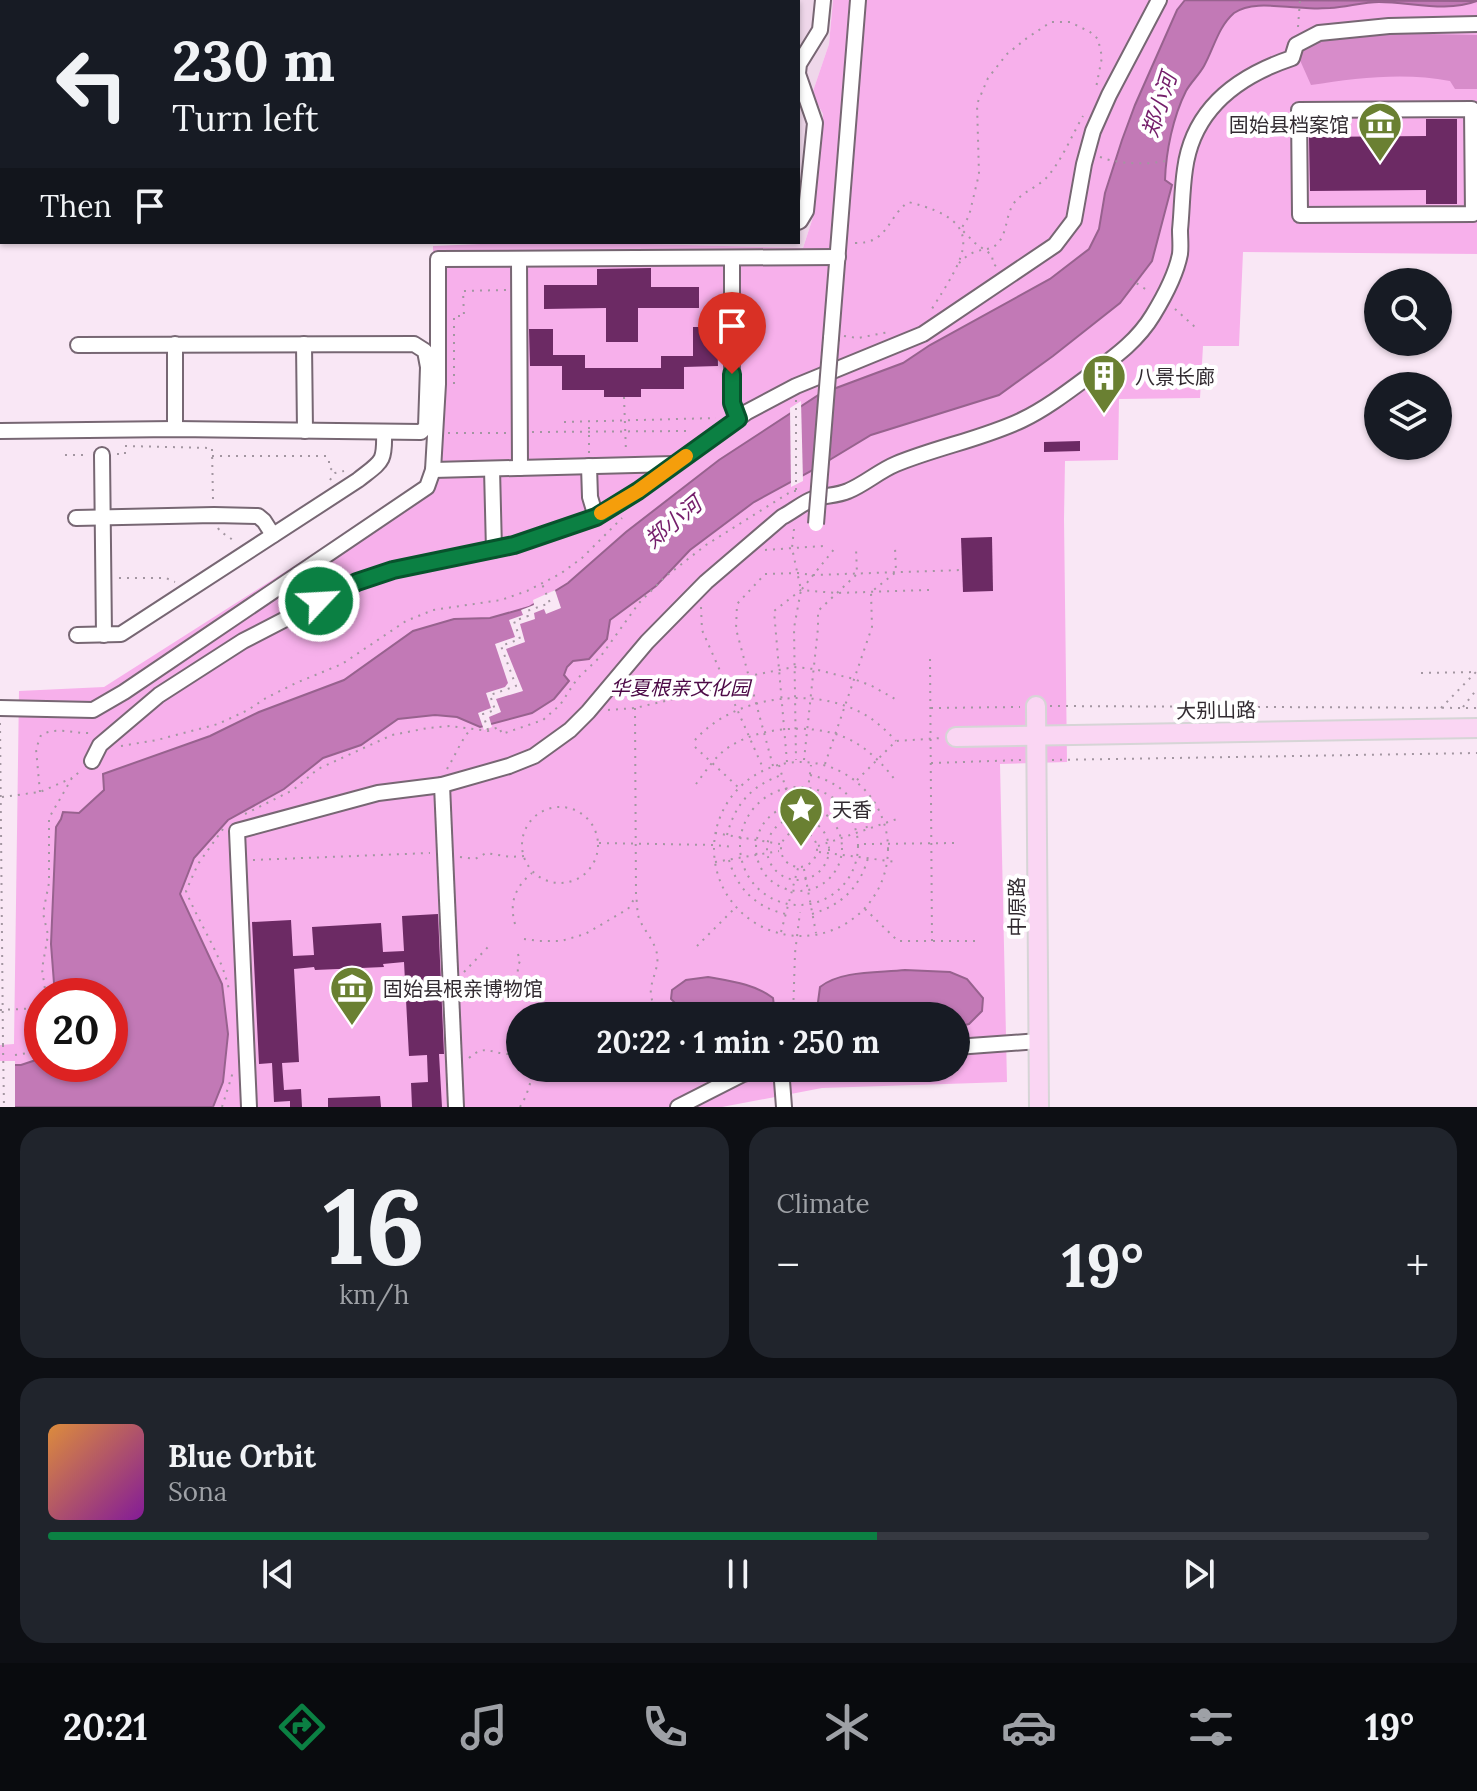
<!DOCTYPE html>
<html lang="en">
<head>
<meta charset="utf-8">
<style>
  :root { --surface:#171b24; --page:#20242c; --text:#f1f3f6; --muted:#9ea1a6; --line:#363941; --accent:#0b8043 }
  body { margin:0; font-family:Lora,"Noto Sans SC",serif; background:var(--page); color:var(--text); height:100vh; display:flex; flex-direction:column; font-size:30px; white-space:nowrap }
  * { box-sizing:border-box; margin:0 }
  p { font-size:26px; color:var(--muted) }
  .icon { flex:none; width:44px; height:44px; fill:none; stroke:currentColor; stroke-width:2; stroke-linecap:round; stroke-linejoin:round }
  .map { position:relative; height:1107px; overflow:hidden }
  .panel { display:flex; flex-direction:column; gap:20px; padding:20px; background:#0d0f14; flex:1 }
  .panel>* { flex:none }
  .top-card { position:absolute; left:0px; top:0px; width:800px; height:244px; box-shadow:0 2px 6px #0004; background:#171b24; color:var(--text); overflow:hidden }
  .tools { position:absolute; left:1364px; top:268px; display:grid; gap:16px }
  .tools a { display:grid; place-items:center; width:88px; height:88px; border-radius:50%; background:var(--surface); box-shadow:0 2px 6px #0004; font-size:40px }
  .speed { position:absolute; left:24px; top:978px; display:flex; gap:16px; font-size:40px; font-weight:700; text-align:center }
  .speed>* { display:grid; place-content:center; width:104px; height:104px; border-radius:50%; background:var(--surface); box-shadow:0 2px 6px #0004; line-height:1 }
  .speed .limit { border:12px solid #d22; background:#fff; color:#111 }
  .pin { position:absolute; display:grid; place-items:center; width:68px; height:68px; color:#fff; margin:-82px -34px; border-radius:50% 50% 50% 0; rotate:-45deg; box-shadow:0 0 8px #0007 }
  .pin .icon { rotate:45deg }
  .me { position:absolute; width:88px; margin:-44px; rotate:65deg; stroke-linejoin:round; filter:drop-shadow(0 0 6px #0008) }
  .turn { display:flex; align-items:center; gap:28px; height:168px; padding:0 40px; font-size:36px }
  .turn .icon { width:104px; height:104px; stroke-width:2.5 }
  .turn b { display:block; font-size:56px; line-height:68px }
  .then { display:flex; align-items:center; height:76px; padding:0 40px; background:#0003; gap:16px; font-size:30px }
  .big { font-size:60px; font-weight:700; line-height:1.1 }
  .panel .widget { flex:1; display:flex; flex-direction:column; justify-content:center; gap:12px; min-width:0; padding:0 28px; border-radius:24px; background:var(--page) }
  .panel .dial { align-items:center; gap:0 }
  .dial b { font-size:104px; line-height:1 }
  .song { display:flex; align-items:center; gap:24px }
  .cover { width:96px; height:96px; border-radius:12px; background:linear-gradient(135deg,hsl(30 70% 55%),hsl(290 70% 35%)) }
  .played { height:8px; border-radius:4px; background:linear-gradient(90deg,var(--accent) 60%,var(--line) 60%) }
  .keys { display:flex; justify-content:space-around; direction:ltr }
  .heat { display:flex; justify-content:space-between; align-items:center; font-size:44px; direction:ltr }
  .panel .tiles { flex:1; display:grid; gap:20px; grid-template-columns:1fr 1fr }
  .widget:last-child { grid-column:span 2 }
  .trip { position:absolute; left:506px; top:1002px; width:464px; height:80px; border-radius:40px; background:var(--surface); box-shadow:0 2px 6px #0004; font-weight:700; line-height:80px; text-align:center }
  .dock { display:flex; height:128px; justify-content:space-around; align-items:center; background:#090b0e; color:var(--muted) }
  .dock .icon { width:56px; height:56px }
  .dock .selected { color:var(--accent) }
  .dock b { font-size:36px; color:var(--text) }
  .map>svg:first-child { display:block }
  .built { fill:#efd7ea }
  .green { fill:#f7b0eb; fill-rule:evenodd }
  .forest { fill:#d78cca }
  .water { fill:#c279b6; stroke:#97628e; stroke-width:2 }
  .pier { fill:#f9e7f5 }
  .building { fill:#6c2a64 }
  .lines { fill:none; stroke-linecap:round; stroke-linejoin:round }
  .minor-casing { stroke:#776773; stroke-width:18 }
  .major-casing { stroke:#d6d5d6; stroke-width:22 }
  .path { stroke:#a396a1; stroke-width:2; stroke-dasharray:2 6; stroke-linecap:butt }
  .minor { stroke:#fff; stroke-width:14 }
  .major { stroke:#fad6f3; stroke-width:18 }
  .minor-bridge-casing { stroke:#776773; stroke-width:18; stroke-linecap:butt }
  .path-bridge { stroke:#a396a1; stroke-width:2; stroke-dasharray:2 6; stroke-linecap:butt }
  .minor-bridge { stroke:#fff; stroke-width:14 }
  .route-casing { stroke:#07532c; stroke-width:20 }
  .route { stroke:#0b8043; stroke-width:14 }
  .slow { stroke:#f59e0b; stroke-width:14 }
  .labels { text-anchor:middle; dominant-baseline:central; stroke-width:8; stroke-linejoin:round; paint-order:stroke }
  .poi-label { font-size:20px; fill:#322b31; stroke:#fff; text-anchor:start }
  .park-label { font-size:20px; font-style:italic; fill:#4c0946; stroke:#fff }
  .street-label { font-size:20px; fill:#322b31; stroke:#fff }
  .water-label { font-size:22px; font-style:italic; fill:#741d6a; stroke:#fff }
</style>
</head>
<body>
<div class="map">
<svg width="1477" height="1107" viewBox="0 0 1477 1107">
  <rect width="100%" height="100%" fill="#f9e7f5"/>
  <path class="built" d="M627,0h206l-4,44 -17,50 11,20 -9,100 -11,34 -249,-6h244v-240h-175z"/>
  <path class="green" d="M833,0h644v254l-234,-2 -4,94h-36l-3,52 -81,1 -1,61 -53,1 -1,58 3,243 -67,2 7,318 -185,6 -100,19h-722v-62l14,-1 5,-353 85,-4 319,-203 5,-14 3,-55 2,-169 97,-4h114l1,2 158,4 11,-34 9,-100 -11,-20 17,-50zM42,996h68v68h-68zM520,1016h436v52h-436z"/>
  <path class="forest" d="M1378,33l99,2v54h-22l-5,-8c-46,-9 -93,-3 -139,4l-12,-27 2,-7 21,-12z"/>
  <g class="water">
    <path d="M1185,0l292,1c-31,12 -66,1 -98,1 -16,0 -32,5 -49,6 -8,0 -16,1 -24,0 -22,0 -53,-8 -72,5 -16,14 -20,35 -30,53 -5,9 -13,16 -18,25 -13,26 -20,60 -21,89l7,5 -20,76 -32,42 -67,53 -54,39 -128,40 -58,35 -59,32 -64,48 -34,36 -46,34 -3,19 -18,20 -16,2 -6,6 -3,8 5,6 -15,18 -22,14 -52,14 -23,-10 -22,-2 -37,4 -37,26 -38,13 -39,31 -56,31 -34,38 -14,36 42,90 6,50 -5,48 -10,25h-213v-42h21l21,-7v6h68v-68h-55l-4,-52 5,-117 5,-8 2,-7 16,1 25,-23 -1,-16 107,-38 49,-24 85,-32 69,-49 41,-12 36,-1 39,-11 39,-24 58,-51 93,-72 101,-66 83,-31 27,-18 120,-66 39,-30 10,-20 6,-36 17,-53 13,-35 42,-95z"/>
    <path d="M905,970l45,2 17,7 16,19 -1,13 -13,13 -13,3v-11h-135l-3,-14 2,-15c21,-17 59,-14 85,-17z"/>
    <path d="M708,977c22,4 47,7 65,21l1,8 -6,10h-77l-6,-3 -14,-14 1,-9 14,-10z"/>
  </g>
  <g class="pier">
    <path d="M801,401l2,80 -12,6 -1,-79z"/>
    <path d="M555,590l6,18 -15,6 -2,-5 -10,4 1,6 -15,5 5,18 -19,7 17,42 -27,8 5,13 -12,5 3,10 -8,3 -6,-17 13,-5 -5,-15 19,-6 3,-4 -13,-39 20,-7 -6,-17 14,-5 -2,-5 13,-5 -1,-5z"/>
    <rect x="0" y="1061" width="15" height="46"/>
  </g>
  <g class="building">
    <path d="M1426,119h31v85h-31v-14l-116,1 -1,-54 117,-1z"/>
    <path d="M651,268v19h48v21h-61v34h-32v-34l-62,1v-24h53v-16z"/>
    <path d="M693,327h24l1,39 -34,1v22h-43v8h-37v-7h-42v-24h-32l-1,-37h24v26h32v13h76v-12h32z"/>
    <path d="M1080,441v10l-36,1v-10z"/>
    <path d="M992,537l1,54 -30,1 -2,-54z"/>
    <path d="M438,914l6,140h-5l3,53h-30l-1,-24 17,-1 -1,-27 -18,1 -5,-94 -21,2 1,3 -69,3 -1,-3 -20,2 5,93 -17,1 2,27 17,-1 1,18h-12v-6l-16,1 -2,-39 -13,1 -7,-142 39,-2 2,36 21,-1 -2,-28 69,-4 2,29 21,-1 -2,-35z"/>
    <path d="M380,1096l1,11h-53v-9z"/>
  </g>
  <g class="lines">
    <g class="minor-casing">
      <g id="minor">
        <path d="M173,2l2,-2"/>
        <path d="M635,2l4,-2"/>
        <path d="M798,73l1,-9 21,-34 3,-30"/>
        <path d="M798,74l17,49 -9,88 -6,10 -2,1"/>
        <path d="M1472,109l1,105 -173,1 -1,-105z"/>
        <path d="M0,139l2,-1"/>
        <path d="M732,258v145l6,16"/>
        <path d="M519,259l1,209"/>
        <path d="M831,338l27,-338"/>
        <path d="M304,344l1,87"/>
        <path d="M175,429v-85"/>
        <path d="M0,431l175,-2 246,3 5,-5 2,-60 -3,-16 -11,-7 -336,1"/>
        <path d="M102,455l2,180"/>
        <path d="M589,466l1,31 6,20"/>
        <path d="M492,469l2,81"/>
        <path d="M433,470l241,-6"/>
        <path d="M76,518l138,-3 44,1 6,5 9,14"/>
        <path d="M77,635l44,-1 237,-154c24,-19 27,-17 26,-48"/>
        <path d="M0,708l93,2 31,-18 303,-205 6,-17 5,-86v-125l400,-2"/>
        <path d="M92,761l8,-16 59,-50 84,-54 114,-59 36,-12 121,-25 82,-28 42,-26 109,-79 49,-26 127,-52 132,-89 19,-25 10,-56 9,-33 16,-36 50,-95"/>
        <path d="M442,785l14,322"/>
        <path d="M956,1047l83,-6"/>
        <path d="M781,1068l3,39"/>
        <path d="M249,1107l-12,-276 141,-38 64,-8 67,-19 25,-10 36,-26 18,-18 59,-70 59,-60 76,-65c10,-5 22,-15 31,-18 11,-4 24,-3 35,-8 17,-7 31,-20 48,-27 41,-17 86,-25 126,-44 25,-12 48,-30 71,-47 23,-17 45,-33 60,-58 11,-18 23,-40 27,-61 1,-8 0,-16 0,-24 2,-20 2,-41 5,-61 8,-60 53,-93 107,-111l4,-13 23,-12 70,-7 88,-2"/>
        <path d="M678,1107l65,-33 22,-6"/>
      </g>
    </g>
    <g class="major-casing">
      <g id="major">
        <path d="M1036,706l3,401"/>
        <path d="M956,737l521,-9"/>
      </g>
    </g>
    <g class="path">
      <path d="M1298,27l2,-27"/>
      <path d="M1100,157c16,6 34,7 52,6 8,-1 12,-3 19,-1"/>
      <path d="M855,243c33,1 32,-25 53,-41 84,20 56,55 22,110"/>
      <path d="M959,263c4,-4 9,-8 15,-11 8,-3 17,-2 23,-8 11,-11 8,-28 17,-41 9,-12 25,-16 34,-27 15,-18 24,-41 35,-60"/>
      <path d="M996,266l-3,-2 -1,-9 -17,-12 -14,-14 8,-13 10,-42 -2,-70 11,-26 19,-24 20,-16 24,-16h19l20,10 8,7 4,18 -6,31"/>
      <path d="M1130,279l20,13"/>
      <path d="M1175,309l20,18"/>
      <path d="M844,336l14,2 31,-6"/>
      <path d="M454,384v-68h10l-1,-25 43,-1"/>
      <path d="M624,397l2,55"/>
      <path d="M564,422l152,-4"/>
      <path d="M532,432l156,-1"/>
      <path d="M448,433h58"/>
      <path d="M212,449l1,50"/>
      <path d="M589,453v-29"/>
      <path d="M117,454h8v-8l87,2"/>
      <path d="M65,455h22"/>
      <path d="M212,456h114l3,4v7l6,6"/>
      <path d="M330,480l5,-7 9,-2"/>
      <path d="M218,528c4,7 11,7 16,14"/>
      <path d="M794,529l-2,19 9,42 -7,38 2,132"/>
      <path d="M765,550l58,-4"/>
      <path d="M119,578h47l9,4"/>
      <path d="M802,589l33,-41"/>
      <path d="M701,607l1,23 61,138"/>
      <path d="M1421,673l56,-1"/>
      <path d="M1050,706l427,2"/>
      <path d="M1463,707l14,-18"/>
      <path d="M635,708l1,187c1,6 1,14 2,20 3,12 14,22 18,35 8,24 -21,41 8,66"/>
      <path d="M931,708l89,-1"/>
      <path d="M1441,708l35,-36"/>
      <path d="M608,710l27,-2 77,-18 37,-14 45,-9 20,2 40,10 18,7 23,13"/>
      <path d="M0,723l3,322"/>
      <path d="M488,730l-5,-16 12,-4 -5,-15 26,-9 -15,-40 19,-7 -6,-18 14,-5 -1,-5 23,-8 -8,-19"/>
      <path d="M695,740c39,-44 116,-54 167,-27 13,7 24,17 34,28"/>
      <path d="M121,746l36,-6 61,-16 30,-14 18,-12 30,-15 46,-19 64,-43 27,-11 68,-10 26,-9 33,-17 22,-16 40,-40"/>
      <path d="M695,747l43,40"/>
      <path d="M804,760l14,-132v-17l39,-37 -1,-26"/>
      <path d="M1052,760l425,-7"/>
      <circle cx="801" cy="849" r="87"/>
      <path d="M787,762l-13,-151 27,-21 35,3 93,-3"/>
      <path d="M931,763l91,-3"/>
      <path d="M825,764l47,-137 -1,-35 25,-20 -1,-25"/>
      <path d="M779,765l18,63"/>
      <path d="M773,766l-37,-137 1,-25 28,-30 33,-1 15,2 149,-5"/>
      <path d="M447,769c8,-13 13,-27 23,-39"/>
      <path d="M810,775c29,6 48,25 57,53"/>
      <path d="M857,780l39,-39 46,-3"/>
      <path d="M696,784c7,-9 14,-20 23,-29 29,-28 89,-33 125,-18 22,9 38,26 52,44"/>
      <circle cx="799" cy="846" r="59"/>
      <path d="M40,792l-4,-43 5,-14c17,-9 32,-1 50,-2"/>
      <path d="M2,797l38,-5 32,-14"/>
      <circle cx="799" cy="848" r="43"/>
      <circle cx="560" cy="845" r="38"/>
      <path d="M245,814l48,-24 25,-21 74,-34 36,-7 22,-2 38,5 11,-4 3,7 41,-14 17,-15 17,-26 24,-23 38,-53 26,-26 41,-32 86,-54h4"/>
      <circle cx="798" cy="849" r="31"/>
      <path d="M223,829l-25,35 -12,27c13,33 36,64 43,99"/>
      <path d="M803,830l8,-65"/>
      <circle cx="799" cy="849" r="18"/>
      <path d="M715,833l65,11"/>
      <path d="M727,835c8,-31 25,-50 55,-60"/>
      <path d="M599,843l115,2 20,2"/>
      <path d="M864,844l92,-1"/>
      <path d="M818,846l79,-27"/>
      <path d="M819,852l78,10"/>
      <path d="M460,857l15,2 11,-6 25,4 13,-1"/>
      <path d="M253,860l177,-7"/>
      <path d="M729,860c8,29 28,48 57,54"/>
      <path d="M715,862l64,-11"/>
      <path d="M804,869l12,64"/>
      <path d="M865,909l33,32h34l-2,-284"/>
      <path d="M812,914c30,-9 48,-27 56,-56"/>
      <path d="M515,924c-6,-21 0,-37 17,-51"/>
      <path d="M781,932l17,-64"/>
      <path d="M524,939l15,2h22l24,-7 43,-25 8,-13"/>
      <path d="M933,941h45"/>
      <path d="M697,946l38,-38"/>
      <path d="M518,954l2,7c-8,17 8,38 13,55"/>
      <path d="M464,972l24,-25"/>
      <path d="M46,996l-4,-27 6,-34 -5,-22 6,-30v-65l23,-40 10,-8"/>
      <path d="M0,1010l42,-2"/>
      <path d="M533,1011l13,5"/>
      <path d="M587,1016c19,-7 36,-6 56,0"/>
      <path d="M793,1016l2,-63 5,-41"/>
      <path d="M15,1055l27,-4"/>
      <path d="M469,1058c15,-14 22,-5 38,-4 4,0 10,-3 13,-4"/>
      <path d="M222,1107l11,-35"/>
      <path d="M520,1107l6,-11 9,-28"/>
    </g>
    <use href="#minor" class="minor"/>
    <use href="#major" class="major"/>
    <g class="minor-bridge-casing">
      <path id="minor-bridge" d="M816,524l15,-186"/>
    </g>
    <g class="path-bridge">
      <path d="M796,400v96"/>
      <path d="M3,1045l1,62"/>
    </g>
    <use href="#minor-bridge" class="minor-bridge"/>
  </g>
  <g class="lines">
    <g class="route-casing">
      <path id="route" d="M319,601l38,-19 36,-12 121,-25 82,-28 42,-26 100,-72 -6,-16v-29"/>
    </g>
    <use href="#route" class="route"/>
    <path class="slow" d="M601,513l37,-22 48,-35"/>
  </g>
  <defs>
    <g id="museum-pin" transform="scale(2.3)"><path d="M0 17L-7.5 6A9.5 9.5 0 1 1 7.5 6Z" fill="#6a8032" stroke="#fff"/><path d="M0-6L6-3V-2H-6V-3ZM-5-1h2V3h-2ZM-1-1h2V3h-2ZM3-1h2V3H3ZM-6 4H6V6H-6Z" fill="#fff"/></g>
    <g id="building-pin" transform="scale(2.3)"><path d="M0 17L-7.5 6A9.5 9.5 0 1 1 7.5 6Z" fill="#6a8032" stroke="#fff"/><path d="M-4-6H4V6H1V3H-1V6H-4ZM-2.5-4.3h1.7v1.8h-1.7ZM.8-4.3h1.7v1.8H.8ZM-2.5-1h1.7V.8h-1.7ZM.8-1h1.7V.8H.8Z" fill="#fff"/></g>
    <g id="sight-pin" transform="scale(2.3)"><path d="M0 17L-7.5 6A9.5 9.5 0 1 1 7.5 6Z" fill="#6a8032" stroke="#fff"/><path d="M0-6L1.8-2.2L6-1.7L2.9 1.2L3.7 5.4L0 3.3L-3.7 5.4L-2.9 1.2L-6-1.7L-1.8-2.2Z" fill="#fff"/></g>
  </defs>
  <g fill-rule="evenodd">
    <use href="#museum-pin" x="1380" y="124"/>
    <use href="#building-pin" x="1104" y="376"/>
    <use href="#sight-pin" x="801" y="809"/>
    <use href="#museum-pin" x="352" y="988"/>
  </g>
  <g class="labels">
    <g class="poi-label">
      <text x="1349" y="124" text-anchor="end">固始县档案馆</text>
      <text x="1135" y="376">八景长廊</text>
      <text x="832" y="809">天香</text>
      <text x="383" y="988">固始县根亲博物馆</text>
    </g>
    <g class="park-label">
      <text x="680" y="687">华夏根亲文化园</text>
    </g>
    <g class="street-label">
      <text transform="translate(1216 710) rotate(-1)">大别山路</text>
      <text transform="translate(1016 907) rotate(-90)">中原路</text>
    </g>
    <g class="water-label">
      <text transform="translate(1159 105) rotate(-72)">郑小河</text>
      <text transform="translate(673 522) rotate(-40)">郑小河</text>
    </g>
  </g>
</svg>
<div class="tools">
<a><svg class="icon" aria-label="search" viewBox="0 0 24 24"><circle cx="10" cy="10" r="6"/><path d="M15 15l6 6"/></svg></a>
<a><svg class="icon" aria-label="layers" viewBox="0 0 24 24"><path d="M12 4l9 5-9 5-9-5zM3 14l9 5 9-5"/></svg></a>
</div>
<div class="speed"><div class="limit">20</div></div>
<div class="pin" style="left:732px;top:374px;background:#d93025"><svg class="icon" aria-label="arrive" viewBox="0 0 24 24"><path d="M6 21V4h12l-3 4 3 4H6"/></svg></div>
<svg class="me" style="left:319px;top:601px" viewBox="-20 -20 40 40"><circle r="17" fill="#0b8043" stroke="#fff" stroke-width="3"/><path d="M0-11L8 9 0 5-8 9z" fill="#fff"/></svg>
<div class="trip">20:22 · 1 min · 250 m</div>
<div class="top-card">
<div class="turn"><svg class="icon" aria-label="left" viewBox="0 0 24 24"><path d="M17 20v-9H6M10 6l-5 5 5 5"/></svg><div><b>230 m</b>Turn left</div></div>
<div class="then">Then<svg class="icon" aria-label="arrive" viewBox="0 0 24 24"><path d="M6 21V4h12l-3 4 3 4H6"/></svg></div>
</div>
</div>
<section class="panel">
<div class="tiles">
<div class="widget dial"><b>16</b><p>km/h</p></div>
<div class="widget"><p>Climate</p>
<div class="heat"><a>−</a><b class="big">19°</b><a>+</a></div>
</div>
<div class="widget">
<div class="song"><i class="cover"></i><div><b>Blue Orbit</b><p>Sona</p></div></div>
<div class="played"></div>
<div class="keys"><svg class="icon" aria-label="previous" viewBox="0 0 24 24"><path d="M18 5L8 12l10 7zM5 5v14"/></svg><svg class="icon" aria-label="pause" viewBox="0 0 24 24"><path d="M8 5v14M16 5v14"/></svg><svg class="icon" aria-label="next" viewBox="0 0 24 24"><path d="M6 5l10 7-10 7zM19 5v14"/></svg></div>
</div>
</div>
</section>
<nav class="dock">
<b>20:21</b>
<svg class="icon selected" aria-label="directions" viewBox="0 0 24 24"><path d="M12 3l9 9-9 9-9-9zM9 14v-3h6M13 9l2 2-2 2"/></svg>
<svg class="icon" aria-label="music" viewBox="0 0 24 24"><path d="M9 18V5l10-2v13"/><circle cx="6" cy="18" r="3"/><circle cx="16" cy="16" r="3"/></svg>
<svg class="icon" aria-label="phone" viewBox="0 0 24 24"><path d="M5 4h4l2 5-3 2q2 4 5 5l2-3 5 2v4C11 20 4 13 5 4z"/></svg>
<svg class="icon" aria-label="climate" viewBox="0 0 24 24"><path d="M12 3v18M4 7l16 10M4 17L20 7"/></svg>
<svg class="icon" aria-label="car" viewBox="0 0 24 24"><path d="M5 17H2v-5l4-1 3-4h7l3 4 3 1v5h-3M9 17h6M6 11h13"/><circle cx="7" cy="17" r="2"/><circle cx="17" cy="17" r="2"/></svg>
<svg class="icon" aria-label="filters" viewBox="0 0 24 24"><path d="M4 7h16M4 17h16"/><circle cx="9" cy="7" r="2"/><circle cx="15" cy="17" r="2"/></svg>
<b>19°</b>
</nav>
</body>
</html>
